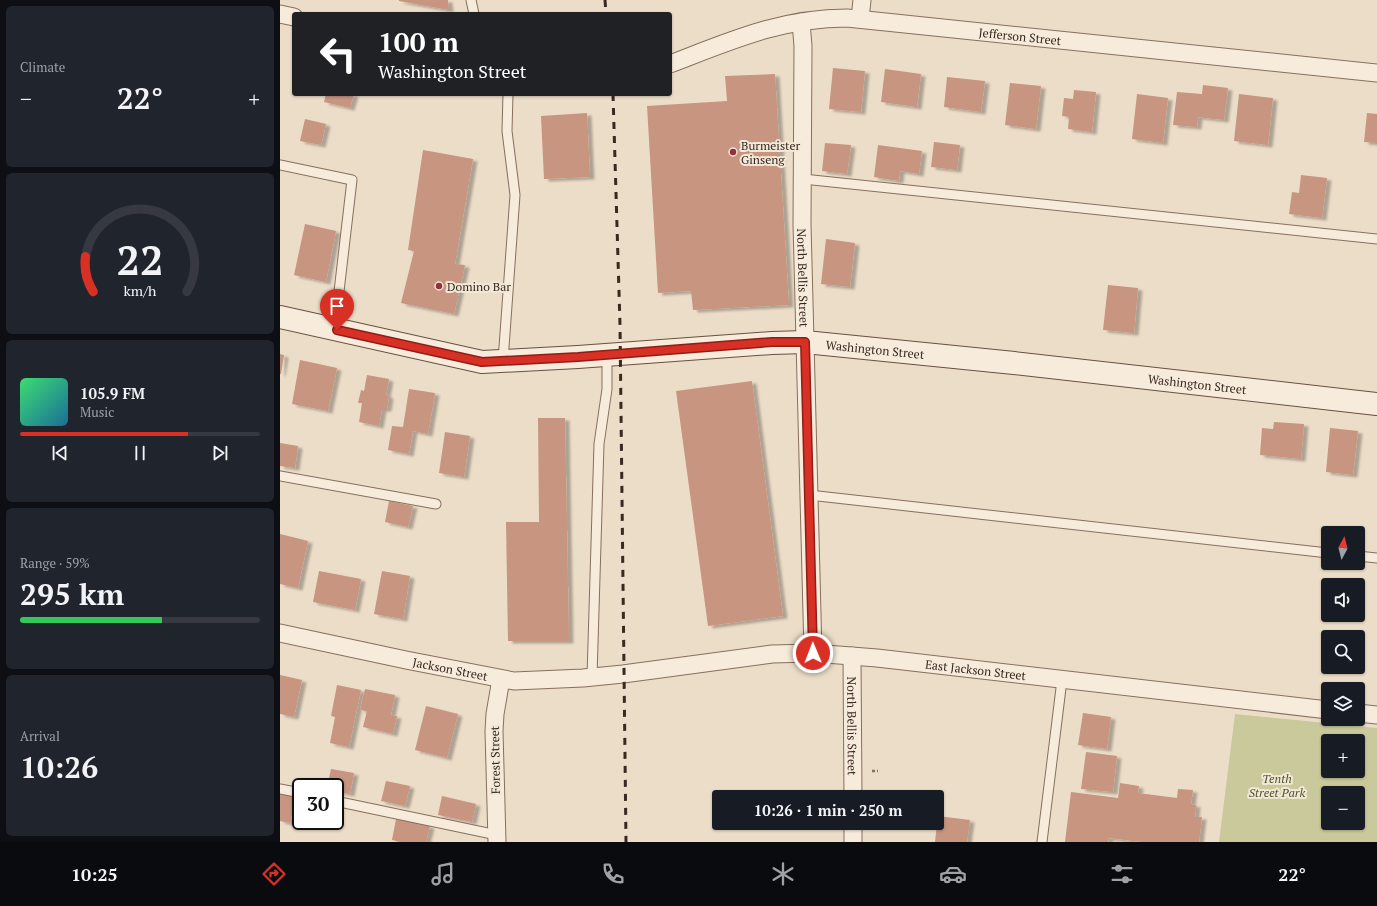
<!DOCTYPE html>
<html lang="en">
<head>
<meta charset="utf-8">
<style>
  :root { --surface:#171b24; --page:#20242c; --text:#f1f3f6; --muted:#9ea1a6; --line:#363941; --accent:#d93025 }
  body { margin:0; font-family:"PT Serif",serif; background:var(--page); color:var(--text); height:100vh; display:flex; flex-direction:column; font-size:15px; white-space:nowrap }
  * { box-sizing:border-box; margin:0 }
  p { font-size:13px; color:var(--muted) }
  .icon { flex:none; width:22px; height:22px; fill:none; stroke:currentColor; stroke-width:2; stroke-linecap:round; stroke-linejoin:round }
  .map { position:relative; flex:1; overflow:hidden }
  .side { display:flex; flex-direction:column; gap:6px; padding:6px; background:#0d0f14; width:280px }
  .side>* { flex:none }
  .guide { position:absolute; left:12px; top:12px; width:380px; height:84px; border-radius:4px; box-shadow:0 1px 3px #0004; background:#202124; color:#fff; overflow:hidden }
  .needle { width:26px; rotate:7deg }
  .tools { position:absolute; left:1041px; top:526px; display:grid; gap:8px }
  .tools a { display:grid; place-items:center; width:44px; height:44px; border-radius:4px; background:var(--surface); box-shadow:0 1px 3px #0004; font-size:20px }
  .speed { position:absolute; left:12px; top:778px; display:flex; gap:8px; font-size:20px; font-weight:700; text-align:center }
  .speed>* { display:grid; place-content:center; width:52px; height:52px; border-radius:50%; background:var(--surface); box-shadow:0 1px 3px #0004; line-height:1 }
  .speed .limit { border:2px solid #111; border-radius:6px; background:#fff; color:#111 }
  .pin { position:absolute; display:grid; place-items:center; width:34px; height:34px; color:#fff; margin:-41px -17px; border-radius:50% 50% 50% 0; rotate:-45deg; box-shadow:0 0 4px #0007 }
  .pin .icon { rotate:45deg }
  .me { position:absolute; width:44px; margin:-22px; rotate:359deg; stroke-linejoin:round; filter:drop-shadow(0 0 3px #0008) }
  .turn { display:flex; align-items:center; gap:14px; height:84px; padding:0 20px; font-size:18px }
  .turn .icon { width:52px; height:52px; stroke-width:2.5 }
  .turn b { display:block; font-size:28px; line-height:34px }
  .big { font-size:30px; font-weight:700; line-height:1.1 }
  .side .card { flex:1; display:flex; flex-direction:column; justify-content:center; gap:6px; min-width:0; padding:0 14px; border-radius:6px; background:var(--page) }
  .side .dial { align-items:center; gap:0 }
  .dial svg { height:104px; overflow:visible; fill:none; stroke:var(--line); stroke-width:7; stroke-linecap:round; text-anchor:middle }
  .dial text { fill:var(--text); stroke:none }
  .song { display:flex; align-items:center; gap:12px }
  .cover { width:48px; height:48px; border-radius:6px; background:linear-gradient(135deg,hsl(140 70% 55%),hsl(200 70% 35%)) }
  .played { height:4px; border-radius:2px; background:linear-gradient(90deg,var(--accent) 70%,var(--line) 70%) }
  .keys { display:flex; justify-content:space-around; direction:ltr }
  .heat { display:flex; justify-content:space-between; align-items:center; font-size:22px; direction:ltr }
  .charge { height:6px; border-radius:3px; background:linear-gradient(90deg,#34c759 59%,var(--line) 0) }
  .trip { position:absolute; left:432px; top:790px; width:232px; height:40px; border-radius:4px; background:var(--surface); box-shadow:0 1px 3px #0004; font-weight:700; line-height:40px; text-align:center }
  .menu { display:flex; height:64px; justify-content:space-around; align-items:center; background:#090b0e; color:var(--muted) }
  .menu .icon { width:28px; height:28px }
  .menu .selected { color:var(--accent) }
  .menu b { font-size:18px; color:var(--text) }
  main { display:flex; flex:1; min-height:0 }
  .map>svg:first-child { display:block }
  .green { fill:#c9c99c; fill-rule:evenodd }
  .building { fill:#c79580; filter:url(#shadow) }
  .lines { fill:none; stroke-linecap:round; stroke-linejoin:round }
  .lane-casing { stroke:#866f5e; stroke-width:11 }
  .street-casing { stroke:#866f5e; stroke-width:19 }
  .secondary-casing { stroke:#685041; stroke-width:24 }
  .path { stroke:#866f5e; stroke-width:2.5; stroke-dasharray:3 2; stroke-linecap:butt }
  .lane { stroke:#f7ebdb; stroke-width:9 }
  .street { stroke:#f7ebdb; stroke-width:17 }
  .secondary { stroke:#f7ebdb; stroke-width:22 }
  .rail { stroke:#382921; stroke-width:3; stroke-dasharray:7 7; stroke-linecap:butt }
  .route-casing { stroke:#8d1f18; stroke-width:10 }
  .route { stroke:#d93025; stroke-width:7 }
  .poi-dot { fill:#91323e; stroke:#f3e8d7; stroke-width:1.5 }
  .labels { text-anchor:middle; dominant-baseline:central; stroke-width:4; stroke-linejoin:round; paint-order:stroke }
  .street-label { font-size:12px; fill:#382921; stroke:#f3e8d7 }
  .poi-label { font-size:12px; fill:#382921; stroke:#f3e8d7; text-anchor:start }
  .park-label { font-size:12px; font-style:italic; fill:#4d5329; stroke:#f3e8d7 }
</style>
</head>
<body>
<main>
<section class="side">
<div class="card"><p>Climate</p>
<div class="heat"><a>−</a><b class="big">22°</b><a>+</a></div>
</div>
<div class="card dial"><svg viewBox="0 0 100 80">
<path d="M14 69A42 42 0 1 1 86 69"/>
<path d="M14 69A42 42 0 0 1 8 42" stroke="#d93025"/>
<text x="50" y="56" font-size="32" font-weight="700">22</text>
<text x="50" y="72" font-size="11">km/h</text>
</svg></div>
<div class="card">
<div class="song"><i class="cover"></i><div><b>105.9 FM</b><p>Music</p></div></div>
<div class="played"></div>
<div class="keys"><svg class="icon" aria-label="previous" viewBox="0 0 24 24"><path d="M18 5L8 12l10 7zM5 5v14"/></svg><svg class="icon" aria-label="pause" viewBox="0 0 24 24"><path d="M8 5v14M16 5v14"/></svg><svg class="icon" aria-label="next" viewBox="0 0 24 24"><path d="M6 5l10 7-10 7zM19 5v14"/></svg></div>
</div>
<div class="card"><p>Range · 59%</p><b class="big">295 km</b><div class="charge"></div></div>
<div class="card"><p>Arrival</p><b class="big">10:26</b></div>
</section>
<div class="map">
<svg width="1097" height="842" viewBox="0 0 1097 842">
  <defs>
    <filter id="shadow"><feDropShadow dx="4.5" dy="2.5" stdDeviation="1" flood-color="#0004"/></filter>
  </defs>
  <rect width="100%" height="100%" fill="#ecddc8"/>
  <path class="green" d="M955,714l142,14v114h-158zM1048,741h30v30h-30zM1048,793h30v30h-30z"/>
  <g class="building">
    <path d="M119,0h49l1,10 -50,-9z"/>
    <path d="M553,68l32,3 -4,41 -32,-3z"/>
    <path d="M605,69l36,5 -4,33 -36,-5z"/>
    <path d="M495,74l14,231 -96,5 -2,-19 -33,2 -11,-187 80,-5 -2,-25z"/>
    <path d="M667,77l38,4 -4,31 -37,-5z"/>
    <path d="M730,83l31,3 -5,43 -31,-4z"/>
    <path d="M923,85l25,3 -4,32 -26,-3 -1,10 -24,-2 4,-33 25,2z"/>
    <path d="M794,90l22,2 -4,40 -24,-3 1,-12 -7,-1 2,-18 9,1z"/>
    <path d="M46,94h28l-4,14 -26,-6z"/>
    <path d="M857,94l31,4 -5,45 -31,-4z"/>
    <path d="M959,94l34,4 -5,47 -34,-4z"/>
    <path d="M307,113l3,64 -46,2 -3,-63z"/>
    <path d="M1087,113l10,1v29l-13,-1z"/>
    <path d="M25,119l21,5 -5,21 -21,-4z"/>
    <path d="M654,142l26,3 -3,25 -26,-3z"/>
    <path d="M545,143l26,2 -4,29 -25,-3z"/>
    <path d="M598,145l44,6 -3,23 -19,-3 -1,10 -25,-4z"/>
    <path d="M143,150l50,9 -18,105 10,1 -11,49 -53,-11 13,-52 -6,-1z"/>
    <path d="M1021,175l26,3 -5,40 -33,-4 3,-22 7,1z"/>
    <path d="M25,224l31,7 -10,51 -32,-7z"/>
    <path d="M546,239l29,4 -5,44 -29,-3z"/>
    <path d="M828,285l30,3 -4,45 -31,-3z"/>
    <path d="M0,354l4,1 -3,19h-1z"/>
    <path d="M20,360l37,8 -9,43 -36,-7z"/>
    <path d="M87,375l22,4 -3,16 3,1 -2,13h-5l-3,17 -20,-4 3,-19h-4l3,-13 3,1z"/>
    <path d="M472,381l31,235 -75,10 -32,-235z"/>
    <path d="M129,389l26,4 -7,41 -15,-3 -4,23 -21,-4 4,-24 11,1z"/>
    <path d="M258,418h27l4,223h-61l-2,-119h33z"/>
    <path d="M994,422l30,2 -3,35 -41,-4 2,-27 11,1z"/>
    <path d="M1050,428l28,3 -5,44 -27,-3z"/>
    <path d="M165,432l25,4 -6,41 -25,-4z"/>
    <path d="M0,443l18,3 -3,22 -15,-2z"/>
    <path d="M109,501l24,5 -5,21 -23,-5z"/>
    <path d="M0,534l28,7 -10,47 -18,-4z"/>
    <path d="M39,571l42,8 -6,31 -42,-8z"/>
    <path d="M102,571l28,5 -7,43 -29,-5z"/>
    <path d="M0,675l22,5 -8,37 -14,-3z"/>
    <path d="M57,685l24,5 -12,57 -19,-4 5,-26 -4,-1z"/>
    <path d="M85,689l30,6 -4,20 6,1 -4,18 -30,-7 4,-16 -7,-1z"/>
    <path d="M146,706l32,8 -11,44 -32,-8z"/>
    <path d="M803,713l28,4 -4,32 -29,-4z"/>
    <path d="M806,752l31,4 -4,36 -32,-3z"/>
    <path d="M51,769l23,4 -4,21 -15,-3v-4h-8z"/>
    <path d="M106,781l24,5 -5,20 -24,-5z"/>
    <path d="M840,783l19,3 -1,7 39,5 1,-9 15,1 -2,14 5,1 -1,12h7l-3,25h-57l-33,-4 -1,4h-43l6,-50 47,6z"/>
    <path d="M0,793l16,3 -6,27 -10,-2z"/>
    <path d="M162,796l34,8 -4,18 -34,-7z"/>
    <path d="M658,816l32,4 -3,22h-32z"/>
    <path d="M116,819l34,7 -4,16h-25l-9,-2z"/>
  </g>
  <g class="lines">
    <g class="lane-casing">
      <g id="lane">
        <path d="M191,0l3,14"/>
        <path d="M0,165l72,15 -14,120 -1,29"/>
        <path d="M523,179l574,60"/>
        <path d="M223,361l12,-166 -8,-64 1,-37"/>
        <path d="M0,476l156,28"/>
        <path d="M529,495l519,58"/>
        <path d="M1078,556l19,2"/>
        <path d="M312,677l7,-233 8,-55v-34"/>
        <path d="M0,789l21,4"/>
        <path d="M55,801l162,34"/>
        <path d="M762,842l20,-162"/>
      </g>
    </g>
    <g class="street-casing">
      <g id="street">
        <path d="M0,14l14,3"/>
        <path d="M580,19l2,-19"/>
        <path id="s1" d="M521,22l2,24 -1,178 11,429"/>
        <path id="s2" d="M390,64c60,-23 111,-46 177,-46l530,55"/>
        <path id="s3" d="M0,633l126,27 108,21 69,-3 40,-4 149,-20 41,-1 64,5 451,52"/>
        <path id="s4" d="M572,656l1,141"/>
        <path d="M1078,713l19,2"/>
        <path d="M573,823v19"/>
        <path d="M217,842l-3,-111 1,-17 6,-35"/>
      </g>
    </g>
    <g class="secondary-casing">
      <g id="secondary">
        <path id="s5" d="M0,317l202,45 96,-5 194,-14 33,-1 209,21 363,41"/>
      </g>
    </g>
    <path class="path" d="M592,771h6"/>
    <use href="#lane" class="lane"/>
    <use href="#street" class="street"/>
    <use href="#secondary" class="secondary"/>
    <g class="rail">
      <path d="M325,0l1,14"/>
      <path d="M333,94l7,231 6,517"/>
    </g>
  </g>
  <g class="lines">
    <g class="route-casing">
      <path id="route" d="M57,330l145,32 96,-5 194,-15h33l8,311"/>
    </g>
    <use href="#route" class="route"/>
  </g>
  <g class="poi-dot">
    <circle cx="453" cy="152" r="4"/>
    <circle cx="159" cy="286" r="4"/>
  </g>
  <g class="labels">
    <g class="street-label">
      <text stroke="none"><textPath href="#s2" startOffset="358">Jefferson Street</textPath></text>
      <text stroke="none"><textPath href="#s1" startOffset="256">North Bellis Street</textPath></text>
      <text stroke="none"><textPath href="#s5" startOffset="601">Washington Street</textPath></text>
      <text stroke="none"><textPath href="#s5" startOffset="925">Washington Street</textPath></text>
      <text stroke="none"><textPath href="#s3" startOffset="174">Jackson Street</textPath></text>
      <text stroke="none"><textPath href="#s3" startOffset="703">East Jackson Street</textPath></text>
      <text stroke="none"><textPath href="#s4" startOffset="70">North Bellis Street</textPath></text>
      <text transform="translate(215 760) rotate(-91)">Forest Street</text>
    </g>
    <g class="poi-label">
      <text x="461" y="145">Burmeister<tspan x="461" dy="14">Ginseng</tspan></text>
      <text x="167" y="286">Domino Bar</text>
    </g>
    <g class="park-label">
      <text x="997" y="778">Tenth<tspan x="997" dy="14">Street Park</tspan></text>
    </g>
  </g>
</svg>
<div class="tools">
<a><svg class="needle" viewBox="-14 -14 28 28"><path d="M0-13l5 13h-10z" fill="#e53935"/><path d="M0 13l5-13h-10z" fill="#9ea1a6"/></svg></a>
<a><svg class="icon" aria-label="sound" viewBox="0 0 24 24"><path d="M4 9h4l5-4v14l-5-4H4zM17 9q2 3 0 6"/></svg></a>
<a><svg class="icon" aria-label="search" viewBox="0 0 24 24"><circle cx="10" cy="10" r="6"/><path d="M15 15l6 6"/></svg></a>
<a><svg class="icon" aria-label="layers" viewBox="0 0 24 24"><path d="M12 4l9 5-9 5-9-5zM3 14l9 5 9-5"/></svg></a>
<a>+</a>
<a>−</a>
</div>
<div class="speed"><div class="limit">30</div></div>
<div class="pin" style="left:57px;top:330px;background:#d93025"><svg class="icon" aria-label="arrive" viewBox="0 0 24 24"><path d="M6 21V4h12l-3 4 3 4H6"/></svg></div>
<svg class="me" style="left:533px;top:653px" viewBox="-20 -20 40 40"><circle r="17" fill="#d93025" stroke="#fff" stroke-width="3"/><path d="M0-11L8 9 0 5-8 9z" fill="#fff"/></svg>
<div class="trip">10:26 · 1 min · 250 m</div>
<div class="guide">
<div class="turn"><svg class="icon" aria-label="left" viewBox="0 0 24 24"><path d="M17 20v-9H6M10 6l-5 5 5 5"/></svg><div><b>100 m</b>Washington Street</div></div>
</div>
</div>
</main>
<nav class="menu">
<b>10:25</b>
<svg class="icon selected" aria-label="directions" viewBox="0 0 24 24"><path d="M12 3l9 9-9 9-9-9zM9 14v-3h6M13 9l2 2-2 2"/></svg>
<svg class="icon" aria-label="music" viewBox="0 0 24 24"><path d="M9 18V5l10-2v13"/><circle cx="6" cy="18" r="3"/><circle cx="16" cy="16" r="3"/></svg>
<svg class="icon" aria-label="phone" viewBox="0 0 24 24"><path d="M5 4h4l2 5-3 2q2 4 5 5l2-3 5 2v4C11 20 4 13 5 4z"/></svg>
<svg class="icon" aria-label="climate" viewBox="0 0 24 24"><path d="M12 3v18M4 7l16 10M4 17L20 7"/></svg>
<svg class="icon" aria-label="car" viewBox="0 0 24 24"><path d="M5 17H2v-5l4-1 3-4h7l3 4 3 1v5h-3M9 17h6M6 11h13"/><circle cx="7" cy="17" r="2"/><circle cx="17" cy="17" r="2"/></svg>
<svg class="icon" aria-label="filters" viewBox="0 0 24 24"><path d="M4 7h16M4 17h16"/><circle cx="9" cy="7" r="2"/><circle cx="15" cy="17" r="2"/></svg>
<b>22°</b>
</nav>
</body>
</html>
